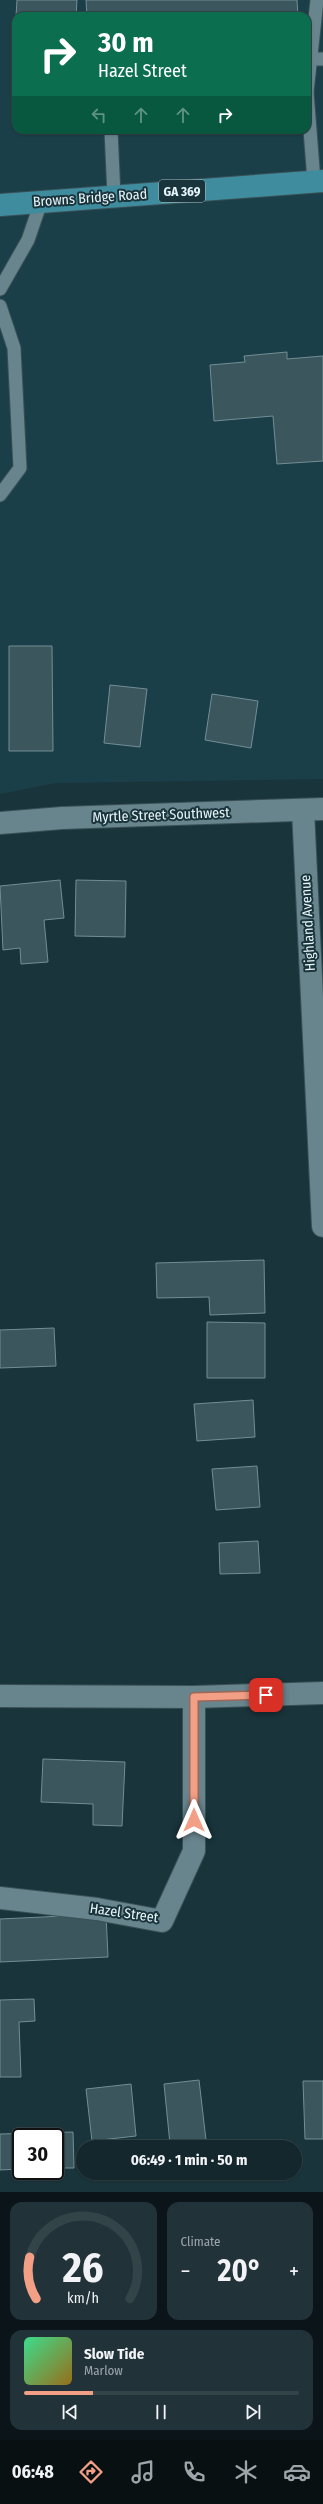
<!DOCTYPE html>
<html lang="en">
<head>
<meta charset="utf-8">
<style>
  :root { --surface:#14272d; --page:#213339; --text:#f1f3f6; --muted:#9da5aa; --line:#334449; --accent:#f39f86 }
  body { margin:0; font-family:"Fira Sans Condensed",sans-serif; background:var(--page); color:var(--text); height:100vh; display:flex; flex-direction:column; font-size:15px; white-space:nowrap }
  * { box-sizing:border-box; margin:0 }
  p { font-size:13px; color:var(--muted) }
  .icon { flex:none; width:22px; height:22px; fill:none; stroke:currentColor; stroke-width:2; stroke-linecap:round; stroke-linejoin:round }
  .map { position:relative; height:2192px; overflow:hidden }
  .side { display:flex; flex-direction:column; gap:10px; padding:10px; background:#0b1519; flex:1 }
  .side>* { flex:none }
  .top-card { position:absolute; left:12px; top:12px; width:299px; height:122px; border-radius:12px; box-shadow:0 1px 3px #0004,0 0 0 1px var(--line); background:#0b6e4f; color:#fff; overflow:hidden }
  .speed { position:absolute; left:12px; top:2128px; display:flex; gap:8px; font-size:20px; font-weight:700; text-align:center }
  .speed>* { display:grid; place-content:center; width:52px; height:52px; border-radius:50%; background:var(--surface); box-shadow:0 1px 3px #0004,0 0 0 1px var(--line); line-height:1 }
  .speed .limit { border:2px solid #111; border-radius:6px; background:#fff; color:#111 }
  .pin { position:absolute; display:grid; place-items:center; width:34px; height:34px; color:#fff; margin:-17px; border-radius:8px; box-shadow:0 2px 6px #0006 }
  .me { position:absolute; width:44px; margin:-22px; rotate:0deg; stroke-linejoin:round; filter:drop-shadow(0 0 3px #0008) }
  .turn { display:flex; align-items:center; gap:14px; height:84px; padding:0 20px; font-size:18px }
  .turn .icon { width:52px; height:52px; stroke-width:2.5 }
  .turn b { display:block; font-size:28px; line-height:34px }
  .lanes { display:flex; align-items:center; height:38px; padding:0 20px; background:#0003; justify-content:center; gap:20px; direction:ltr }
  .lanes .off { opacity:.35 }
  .big { font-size:30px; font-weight:700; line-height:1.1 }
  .side .card { flex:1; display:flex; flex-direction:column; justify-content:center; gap:6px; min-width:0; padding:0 14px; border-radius:12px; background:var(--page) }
  .side .dial { align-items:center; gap:0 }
  .dial svg { height:104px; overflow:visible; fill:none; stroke:var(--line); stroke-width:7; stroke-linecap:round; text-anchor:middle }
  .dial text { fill:var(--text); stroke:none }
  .song { display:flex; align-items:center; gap:12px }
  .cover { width:48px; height:48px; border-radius:6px; background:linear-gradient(135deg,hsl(150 70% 55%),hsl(40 70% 35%)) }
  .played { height:4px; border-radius:2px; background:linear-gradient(90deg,var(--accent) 25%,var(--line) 25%) }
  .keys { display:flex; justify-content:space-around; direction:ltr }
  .heat { display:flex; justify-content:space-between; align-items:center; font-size:22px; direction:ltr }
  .side .tiles { flex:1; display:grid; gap:10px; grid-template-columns:1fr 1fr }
  .card:last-child { grid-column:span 2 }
  .trip { position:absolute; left:76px; top:2140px; width:226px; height:40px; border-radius:20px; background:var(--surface); box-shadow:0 1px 3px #0004,0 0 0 1px var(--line); font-weight:700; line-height:40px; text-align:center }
  .dock { display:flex; height:64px; justify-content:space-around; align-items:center; background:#081012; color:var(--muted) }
  .dock .icon { width:28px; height:28px }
  .dock .selected { color:var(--accent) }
  .dock b { font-size:18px; color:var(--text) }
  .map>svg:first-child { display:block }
  .built { fill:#1b3f48; fill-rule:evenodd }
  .building { fill:#3b565d; stroke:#728e96 }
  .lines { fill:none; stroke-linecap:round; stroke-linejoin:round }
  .lane-casing { stroke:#395056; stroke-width:15 }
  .street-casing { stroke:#395056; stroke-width:24 }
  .primary-casing { stroke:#395056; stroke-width:24 }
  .lane { stroke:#68848c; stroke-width:13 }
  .street { stroke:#68848c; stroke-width:22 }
  .primary { stroke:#3f8c9e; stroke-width:22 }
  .route-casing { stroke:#9e6757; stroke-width:10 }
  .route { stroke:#f39f86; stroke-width:7 }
  .labels { text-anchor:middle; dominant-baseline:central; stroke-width:4; stroke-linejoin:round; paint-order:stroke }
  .shield { fill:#1a343c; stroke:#a9bbc1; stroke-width:1 }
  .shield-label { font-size:13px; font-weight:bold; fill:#e6f5fa }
  .street-label { font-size:14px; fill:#e6f5fa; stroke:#1a343c }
</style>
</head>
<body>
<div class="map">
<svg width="323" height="2192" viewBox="0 0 323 2192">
  <rect width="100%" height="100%" fill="#1a343c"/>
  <path class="built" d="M0,0h323v779l-268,4 -55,11zM16,16h291v114h-291z"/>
  <g class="building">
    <path d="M17,0h60l-1,16h-60z"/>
    <path d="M86,0h211l1,16h-211z"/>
    <path d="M287,352v7l36,-3v105l-46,3 -4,-48 -59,5 -4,-56 35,-3 -1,-6z"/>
    <path d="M9,646h43l1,105h-44z"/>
    <path d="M110,685l37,4 -7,58 -36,-4z"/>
    <path d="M212,694l46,7 -7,47 -46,-8z"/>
    <path d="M60,880l4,38 -20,2 4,42 -27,2 -1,-16 -17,2 -3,-64z"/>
    <path d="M76,880l50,1 -1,56 -50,-1z"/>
    <path d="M264,1260l1,53 -55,2 -1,-18 -52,1 -1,-35z"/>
    <path d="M207,1322l58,1v55h-58z"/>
    <path d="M54,1328l2,38 -56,2v-38z"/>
    <path d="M253,1400l2,37 -58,4 -3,-37z"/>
    <path d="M257,1466l3,41 -44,3 -4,-41z"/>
    <path d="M258,1541l2,32 -40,1 -1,-31z"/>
    <path d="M43,1759l82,3 -3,64 -29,-1v-21l-52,-2z"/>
    <path d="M106,1914l2,43 -108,5v-43z"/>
    <path d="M34,1999l1,22 -16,1 2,55h-21v-77z"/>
    <path d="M199,2080l7,60 -36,4 -6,-60z"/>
    <path d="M303,2081h20v58h-18z"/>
    <path d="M131,2084l5,52 -44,5 -6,-52z"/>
    <path d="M73,2132l1,36h-19v-31h-34v32l-21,1v-36z"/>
  </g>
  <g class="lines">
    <g class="lane-casing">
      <g id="lane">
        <path d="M311,59h12"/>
        <path d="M307,92l10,-92"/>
        <path d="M307,92l7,89"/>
        <path d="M111,130l3,66"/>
        <path d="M0,289l28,-49 13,-38"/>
        <path d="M0,306l14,42 6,120 -20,27"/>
      </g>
    </g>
    <g class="street-casing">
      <g id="street">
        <path d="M303,810l20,416"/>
        <path d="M0,823l62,-5 261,-9"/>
        <path d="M0,1696l194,1 129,-4"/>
        <path d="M0,1898l97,11 65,12 32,-70v-154"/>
      </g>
    </g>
    <g class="primary-casing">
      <path id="primary" d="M0,205l323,-24"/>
    </g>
    <use href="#lane" class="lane"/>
    <use href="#street" class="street"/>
    <use href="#primary" class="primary"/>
  </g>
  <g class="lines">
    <g class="route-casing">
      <path id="route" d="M194,1820v-123l72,-2"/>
    </g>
    <use href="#route" class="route"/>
  </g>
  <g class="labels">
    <rect class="shield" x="159" y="180" width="46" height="22" rx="3"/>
    <g class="shield-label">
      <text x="182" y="191">GA 369</text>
    </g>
    <g class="street-label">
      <text transform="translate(90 198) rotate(-4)">Browns Bridge Road</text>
      <text transform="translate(161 815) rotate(-2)">Myrtle Street Southwest</text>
      <text transform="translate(308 923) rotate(-93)">Highland Avenue</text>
      <text transform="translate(124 1913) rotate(8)">Hazel Street</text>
    </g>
  </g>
</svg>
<div class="speed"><div class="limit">30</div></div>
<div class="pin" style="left:266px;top:1695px;background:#d93025"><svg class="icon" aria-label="arrive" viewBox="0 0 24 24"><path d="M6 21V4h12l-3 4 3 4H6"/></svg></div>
<svg class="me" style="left:194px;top:1820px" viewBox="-20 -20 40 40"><path d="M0-17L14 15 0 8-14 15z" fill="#f39f86" stroke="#fff" stroke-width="4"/></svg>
<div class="trip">06:49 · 1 min · 50 m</div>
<div class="top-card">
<div class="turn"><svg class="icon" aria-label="right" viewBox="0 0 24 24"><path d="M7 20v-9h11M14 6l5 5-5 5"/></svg><div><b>30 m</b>Hazel Street</div></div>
<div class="lanes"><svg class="icon off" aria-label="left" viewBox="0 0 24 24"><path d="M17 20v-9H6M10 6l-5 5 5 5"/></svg><svg class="icon off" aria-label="ahead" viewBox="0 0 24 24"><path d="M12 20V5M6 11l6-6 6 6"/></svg><svg class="icon off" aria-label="ahead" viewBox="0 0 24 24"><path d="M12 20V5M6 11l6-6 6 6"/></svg><svg class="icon" aria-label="right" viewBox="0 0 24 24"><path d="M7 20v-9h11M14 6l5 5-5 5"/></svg></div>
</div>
</div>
<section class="side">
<div class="tiles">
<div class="card dial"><svg viewBox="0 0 100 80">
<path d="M14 69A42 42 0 1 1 86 69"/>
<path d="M14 69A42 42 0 0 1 9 37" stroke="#f39f86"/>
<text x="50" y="56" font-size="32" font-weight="700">26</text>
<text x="50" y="72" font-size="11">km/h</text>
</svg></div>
<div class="card"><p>Climate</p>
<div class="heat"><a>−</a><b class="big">20°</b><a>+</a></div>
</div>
<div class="card">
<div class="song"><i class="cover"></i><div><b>Slow Tide</b><p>Marlow</p></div></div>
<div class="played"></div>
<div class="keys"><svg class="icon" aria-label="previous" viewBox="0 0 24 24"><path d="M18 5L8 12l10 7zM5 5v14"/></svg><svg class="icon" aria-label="pause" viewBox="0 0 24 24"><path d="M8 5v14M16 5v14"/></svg><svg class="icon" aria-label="next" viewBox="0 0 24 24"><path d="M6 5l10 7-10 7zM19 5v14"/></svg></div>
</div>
</div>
</section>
<nav class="dock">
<b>06:48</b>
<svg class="icon selected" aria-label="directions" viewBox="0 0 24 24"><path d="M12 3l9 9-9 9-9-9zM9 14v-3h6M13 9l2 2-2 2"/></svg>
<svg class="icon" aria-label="music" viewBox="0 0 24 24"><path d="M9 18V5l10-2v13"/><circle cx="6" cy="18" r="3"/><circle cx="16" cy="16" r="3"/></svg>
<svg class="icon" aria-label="phone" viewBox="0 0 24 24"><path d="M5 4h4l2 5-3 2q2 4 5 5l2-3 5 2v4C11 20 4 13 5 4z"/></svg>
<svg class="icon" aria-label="climate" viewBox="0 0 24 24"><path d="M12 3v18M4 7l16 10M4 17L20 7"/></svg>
<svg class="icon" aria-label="car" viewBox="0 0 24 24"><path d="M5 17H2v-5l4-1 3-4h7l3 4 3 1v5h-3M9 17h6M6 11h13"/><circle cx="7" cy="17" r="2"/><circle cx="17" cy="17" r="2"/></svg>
</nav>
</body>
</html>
